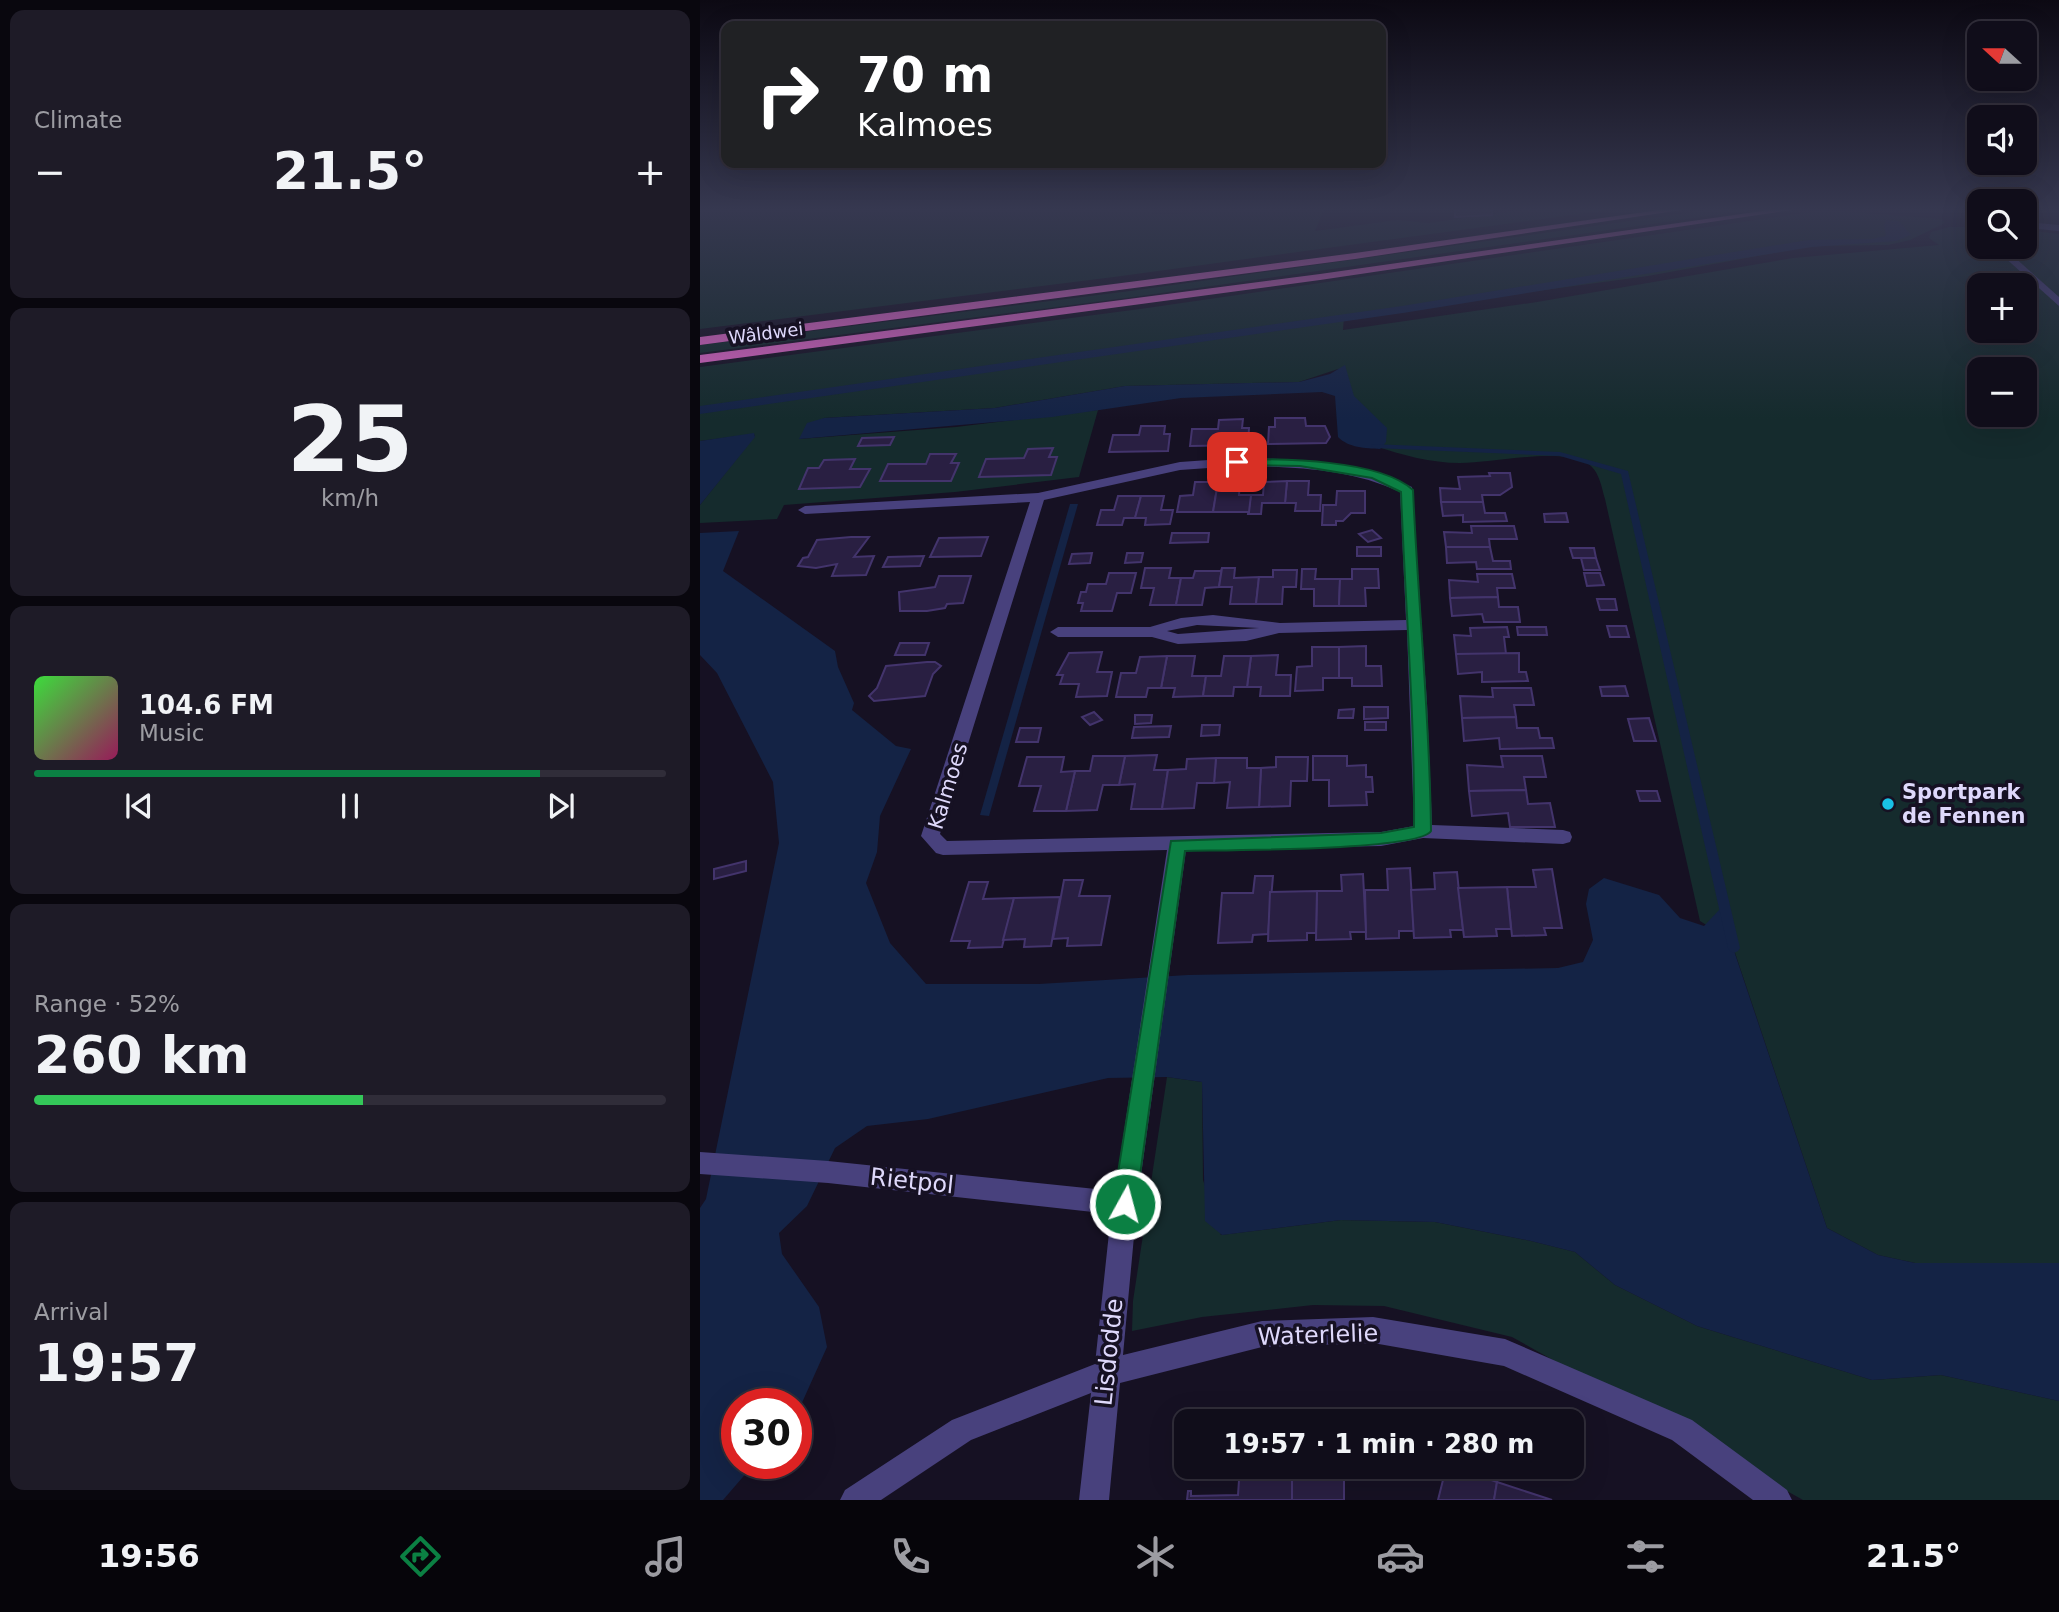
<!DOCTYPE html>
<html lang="en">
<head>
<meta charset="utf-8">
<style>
  :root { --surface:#100d1a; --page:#1e1b27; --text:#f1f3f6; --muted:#9c9ca2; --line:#302d39; --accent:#0b8043 }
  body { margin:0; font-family:"DejaVu Sans",sans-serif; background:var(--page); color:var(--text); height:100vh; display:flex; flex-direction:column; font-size:26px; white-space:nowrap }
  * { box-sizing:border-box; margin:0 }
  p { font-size:23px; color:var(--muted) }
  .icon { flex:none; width:38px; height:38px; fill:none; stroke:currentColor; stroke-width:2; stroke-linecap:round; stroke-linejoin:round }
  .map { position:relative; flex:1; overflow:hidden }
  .panel { display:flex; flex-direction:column; gap:10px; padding:10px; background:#09070e; width:700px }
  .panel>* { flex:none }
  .banner { position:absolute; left:21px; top:21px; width:665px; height:147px; border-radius:14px; box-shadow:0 7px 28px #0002,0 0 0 2px var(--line); background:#202124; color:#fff; overflow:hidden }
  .needle { width:46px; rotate:291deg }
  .controls { position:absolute; left:1267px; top:21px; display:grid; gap:14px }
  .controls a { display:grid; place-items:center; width:70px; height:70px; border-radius:14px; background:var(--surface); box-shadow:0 7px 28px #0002,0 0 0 2px var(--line); font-size:35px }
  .speed { position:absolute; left:21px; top:1388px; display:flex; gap:14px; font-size:35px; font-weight:700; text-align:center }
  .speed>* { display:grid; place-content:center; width:91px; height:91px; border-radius:50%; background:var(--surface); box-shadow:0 7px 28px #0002,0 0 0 2px var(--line); line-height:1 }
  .speed .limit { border:10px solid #d22; background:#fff; color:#111 }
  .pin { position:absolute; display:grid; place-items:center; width:60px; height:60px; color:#fff; margin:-30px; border-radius:14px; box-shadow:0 4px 10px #0006 }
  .me { position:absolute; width:77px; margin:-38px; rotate:7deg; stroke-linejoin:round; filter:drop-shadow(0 0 5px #0008) }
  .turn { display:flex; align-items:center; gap:24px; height:147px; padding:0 21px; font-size:32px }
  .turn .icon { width:91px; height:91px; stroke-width:2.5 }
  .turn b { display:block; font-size:49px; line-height:60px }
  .big { font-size:52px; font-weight:700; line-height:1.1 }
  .panel .card { flex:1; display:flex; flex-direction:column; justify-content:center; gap:10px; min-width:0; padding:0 24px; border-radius:14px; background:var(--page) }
  .panel .dial { align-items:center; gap:0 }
  .dial b { font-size:91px; line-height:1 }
  .song { display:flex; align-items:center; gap:21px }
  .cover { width:84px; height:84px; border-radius:10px; background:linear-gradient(135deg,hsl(120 70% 55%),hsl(330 70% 35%)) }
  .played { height:7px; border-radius:4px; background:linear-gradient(90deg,var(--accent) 80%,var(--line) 80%) }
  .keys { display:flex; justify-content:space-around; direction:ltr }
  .heat { display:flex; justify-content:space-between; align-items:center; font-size:38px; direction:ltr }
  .charge { height:10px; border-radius:5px; background:linear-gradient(90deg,#34c759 52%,var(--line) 0) }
  .trip { position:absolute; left:474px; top:1409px; width:410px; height:70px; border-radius:14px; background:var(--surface); box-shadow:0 7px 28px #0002,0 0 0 2px var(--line); font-weight:700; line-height:70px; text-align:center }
  .menu { display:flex; height:112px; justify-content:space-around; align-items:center; background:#06050a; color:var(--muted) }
  .menu .icon { width:49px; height:49px }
  .menu .selected { color:var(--accent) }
  .menu b { font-size:32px; color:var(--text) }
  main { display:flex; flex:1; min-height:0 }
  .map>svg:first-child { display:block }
  .green { fill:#152b2d; fill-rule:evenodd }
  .water { fill:#142345 }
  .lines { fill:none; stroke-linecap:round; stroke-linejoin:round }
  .stream { fill:#142345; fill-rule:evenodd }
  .building { fill:#291f42; stroke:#43346c; stroke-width:2 }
  .service { fill:#48417d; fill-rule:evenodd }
  .minor { fill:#48417d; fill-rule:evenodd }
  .trunk { fill:#db65c4; fill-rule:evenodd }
  .route { fill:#0b8043; stroke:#07532c; stroke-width:2 }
  .poi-dot { fill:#19c0e5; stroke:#161123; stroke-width:2.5 }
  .labels { text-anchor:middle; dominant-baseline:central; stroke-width:7; stroke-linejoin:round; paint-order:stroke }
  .far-street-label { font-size:18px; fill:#ded8fb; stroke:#161123 }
  .street-label { font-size:21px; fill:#ded8fb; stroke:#161123 }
  .poi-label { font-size:21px; font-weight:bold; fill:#ded8fb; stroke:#161123; text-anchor:start }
  .near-street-label { font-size:24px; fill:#ded8fb; stroke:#161123 }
</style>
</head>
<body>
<main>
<section class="panel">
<div class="card"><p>Climate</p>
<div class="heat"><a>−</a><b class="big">21.5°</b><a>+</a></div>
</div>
<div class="card dial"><b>25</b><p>km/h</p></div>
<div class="card">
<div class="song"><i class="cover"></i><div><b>104.6 FM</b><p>Music</p></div></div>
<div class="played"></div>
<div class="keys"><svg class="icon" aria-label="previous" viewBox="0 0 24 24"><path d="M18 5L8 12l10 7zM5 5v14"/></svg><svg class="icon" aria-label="pause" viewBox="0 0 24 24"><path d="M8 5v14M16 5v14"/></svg><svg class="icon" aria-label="next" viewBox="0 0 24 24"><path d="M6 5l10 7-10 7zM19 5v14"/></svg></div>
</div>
<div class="card"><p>Range · 52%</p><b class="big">260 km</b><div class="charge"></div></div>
<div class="card"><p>Arrival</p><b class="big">19:57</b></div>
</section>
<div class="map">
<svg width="1359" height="1500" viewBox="0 0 1359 1500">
  <rect width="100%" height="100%" fill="#161123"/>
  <g class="green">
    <path d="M0,209h454l-2,5 58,-1v-4h114l-9,22 82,-11 32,3 98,-14h89l-502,68 -414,52z"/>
    <path d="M1015,209h43l-625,88 -433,56v-8l430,-54z"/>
    <path d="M1125,210l117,9 3,4 -35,17 -22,5 -76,1 -164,30 -304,41 -1,13 194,-28 256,-44 146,-13 -10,-7 2,-6 18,-5h17l8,12 -4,4h9v4h46v-17l34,4v1029h-144l-37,-8 -51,-27 -101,-302 -13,3 -13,-8 -95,-422c-4,-14 -6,-30 -20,-37 -30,-14 -91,1 -125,1 -29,0 -58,-8 -85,-17l-37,-77 -39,13 -174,4 -130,22 -171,10 -25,21 157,-12 142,-17 -19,67 -124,15 -171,13 -7,14 -77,4v-18l55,-69 -1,-2 -54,7v-74l440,-58zM1279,285h46v46h-46zM1279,369h46v46h-46z"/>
    <path d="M467,1077l35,5 1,98 18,55 120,-15 94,2 96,19 44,11 40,33 82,41 175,54 69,-5 118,26v99h-256l-291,-163 -128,-31 -71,-1 -111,12 -70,14 1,-30z"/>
  </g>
  <g class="water">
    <path d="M1186,220l13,1 12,14 -15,6 -84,6 -409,66 -703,101v-8l702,-100 406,-66 64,-1 14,-3 -2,-10z"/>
    <path d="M645,365l9,31 33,32 -1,14 -6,7c-15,-1 -31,-1 -42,-12l-3,-41 -13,-4 -141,6 -129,19 -253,22 8,-16 17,-5 171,-10 130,-22 174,-4 31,-8z"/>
    <path d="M54,433l1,4 -55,68v-64z"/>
    <path d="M370,504h8l-89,312 -9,-1z"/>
    <path d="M39,531l-16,40 112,80 3,16 16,36 -2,7 44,36 15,3 -31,67 -3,36 -11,31 24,60 36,41h113l149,-9 370,-7 25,-6 10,-22 -7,-36 3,-15 15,-11 55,17 21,23 24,8 16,-17 107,319 51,27 37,8h144v138l-118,-26 -69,5 -175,-54 -82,-41 -40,-33 -44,-11 -96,-19 -94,-2 -119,15 -17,-14 -3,-139 -35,-5 -59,1 -180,41 -61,7 -32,22 -28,58 -28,27 3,21 37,53 8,40 -31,69v-12h-59v59h18l-32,37h-23v-292l6,-9 73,-356 -6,-61 -56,-109 -17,-18v-122z"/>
  </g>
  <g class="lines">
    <path class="stream" d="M672,444l188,8 68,19 112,477 -2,3 -4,2 -4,-2 -2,-3 -107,-474 -61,-18 -185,-8 -4,-2z"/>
  </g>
  <g class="building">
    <path d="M755,209h37v6l-37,2z"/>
    <path d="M575,418h30l1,8h19l5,11 -4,6 -58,1 1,-17h6z"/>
    <path d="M543,419l-1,9h7l-1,17 -58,1 2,-17h26l1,-9z"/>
    <path d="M441,426h24l-1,8h6l-2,17 -59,1 4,-17h26z"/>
    <path d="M194,437l-4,8 -32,1 4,-8z"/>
    <path d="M353,448l-4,9h8l-6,18 -72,2 7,-18 38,-1 4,-9z"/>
    <path d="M230,454h26l-5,9h8l-8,18h-71l8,-17h38z"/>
    <path d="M155,459l-5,10h20l-10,18 -61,2 9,-21h11l5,-8z"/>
    <path d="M789,473h21l2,14 -12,8h-18l1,7h-42l-1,-14 20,1 -2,-12 32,-1z"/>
    <path d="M587,481h22l-1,14h13l-1,16h-25l1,-8h-11z"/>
    <path d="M587,481l-2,22h-23l-1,11h-13l3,-19h12l1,-13z"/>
    <path d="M495,482h23l-5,30h-36l3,-16 13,-1z"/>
    <path d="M518,482h22l-1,13h12l-2,17h-36z"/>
    <path d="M637,491h28v22h-14l-8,8h-7v4h-14l1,-20h13z"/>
    <path d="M418,496h23l-6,22h-11l-2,7h-25l4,-15h13z"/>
    <path d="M441,496h23l-3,14h12l-3,14 -25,1 1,-7h-11z"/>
    <path d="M741,502h42l2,11h20l2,8 -44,1v-7l-20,1z"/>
    <path d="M866,513l2,9h-23l-1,-8z"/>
    <path d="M771,526h43l3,13h-28l1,8h-44l-2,-15 28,1z"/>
    <path d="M672,530l9,8 -13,4 -9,-8z"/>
    <path d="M472,533h37l-1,9 -38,1z"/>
    <path d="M151,537h18l-15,20 20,-1 -8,19 -34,1 5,-12 -21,4 -18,-2 5,-8 5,-1 9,-17z"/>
    <path d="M288,537l-7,19 -51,1 9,-19z"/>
    <rect x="657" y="547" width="24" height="9"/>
    <path d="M746,547h44l3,14h17l1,8h-34l-1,-7 -29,1z"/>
    <path d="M870,548h24l2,10h-23z"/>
    <path d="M392,553l-2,10 -21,1 3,-10z"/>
    <path d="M427,553h16l-2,9 -16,1z"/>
    <path d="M224,556l-4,10 -37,1 5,-10z"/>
    <path d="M881,558h15l4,12h-16z"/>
    <path d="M445,568h26l-2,10h12l-5,27h-26l4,-17h-13z"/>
    <path d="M522,568l-3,19 -14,1 -3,17h-26l5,-27h12l2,-7h26z"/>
    <path d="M522,568h13l-1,10 25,-1 -3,27h-26l2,-17h-13z"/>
    <path d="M602,569h14l-1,10h25l-1,27h-25v-17h-13z"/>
    <path d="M652,569h26l1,19h-14l1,18h-27l1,-27h12z"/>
    <path d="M573,570h24l-1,17h-13l-1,17h-26l3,-27h14z"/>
    <path d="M409,573h27l-5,20h-14l-5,18h-31l2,-8h-5l3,-11h5l2,-8h18z"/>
    <path d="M884,573h16l4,12 -17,1z"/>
    <path d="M777,574h35l3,14h-18l1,9 -48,1 -1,-18 29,2z"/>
    <path d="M239,576h32l-8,27 -16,1 -2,4 -18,3h-27l-1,-19 36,-5z"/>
    <path d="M798,597l1,10h19l2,15h-36l-2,-8 -30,2 -2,-18z"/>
    <path d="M897,599h18l2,11h-17z"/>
    <path d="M907,626h19l3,11h-19z"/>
    <path d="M807,627l2,10h-5l2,17h-50l-2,-19 17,1 -1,-8z"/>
    <path d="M817,627h29l1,8h-29z"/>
    <path d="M200,643h29l-4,12h-30z"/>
    <path d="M666,646v20h15l1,20h-30v-8h-13v-31z"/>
    <path d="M612,647h27v31h-16v12l-28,1 2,-24 15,-1z"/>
    <path d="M402,652l-5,20h15l-5,24 -31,1 3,-13h-19l3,-9h-6l12,-22z"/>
    <path d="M819,653v19h7l2,9 -46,1v-10l-24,2 -2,-20z"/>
    <path d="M578,655l-2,20h15l-1,21h-30l1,-9h-14l4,-31z"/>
    <path d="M467,656h28l-3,20h14l-3,20 -30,1 2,-9h-14z"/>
    <path d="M467,656l-6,32h-13l-2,9h-30l5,-24h15l4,-16z"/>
    <path d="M524,656h27l-4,31h-13l-1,9h-30l3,-20h15z"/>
    <path d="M227,662h8l6,4 -8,8 -8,22 -51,5 -5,-5 8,-8 9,-22z"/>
    <path d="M925,686l3,10h-26l-2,-9z"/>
    <path d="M792,688h39l3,17h-20l2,12 -54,1 -2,-22 33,1z"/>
    <path d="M664,707h24v11l-24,1z"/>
    <path d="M654,709l-1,9h-15l1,-8z"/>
    <path d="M394,712l8,8 -12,5 -8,-8z"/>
    <path d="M435,715h17l-1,8 -16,1z"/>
    <path d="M816,717l1,11h21l2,10h12l2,10 -54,1 -1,-11 -35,3 -2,-23z"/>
    <path d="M949,718l7,23h-22l-6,-22z"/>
    <rect x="665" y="722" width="21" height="8"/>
    <path d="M502,725h18l-1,10 -18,1z"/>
    <path d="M471,726l-2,11 -37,1 2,-11z"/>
    <path d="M320,728h21l-3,14h-22z"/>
    <path d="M457,755l-3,15h14l-6,39h-31l4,-25 -16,1 6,-29z"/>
    <path d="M393,756h32l-6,29h-16l-6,25 -31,1 9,-40h15z"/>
    <path d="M613,756h34v10l19,-1v12h6l1,15h-7l1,13 -38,1v-26h-16z"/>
    <path d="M801,756h41l4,21h-22l2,13 -57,1 -2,-26 36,2z"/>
    <path d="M327,757h37l-3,15 14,-1 -9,40h-32l7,-25h-22z"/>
    <path d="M576,757h32l-1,24h-16l-1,25 -31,1 2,-39 15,-1z"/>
    <path d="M516,758h31v10h14l-2,39 -32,1 3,-26 -16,1z"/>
    <path d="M516,758l-2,25h-17l-3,25 -32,1 6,-39 18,-1 1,-10z"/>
    <path d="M826,790l2,14 22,-1 5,24h-45l-2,-14 -36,3 -3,-25z"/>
    <path d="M937,791h20l3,10h-20z"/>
    <path d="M46,861v10l-32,8v-10z"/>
    <path d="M710,868l4,63h-15v7l-33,1 -1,-49h23l-1,-21z"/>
    <path d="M852,869l10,59h-18l2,7 -34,1 -5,-49h29l-3,-17z"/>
    <path d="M757,872l6,58h-13l1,7 -37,1 -3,-48 24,-1 -1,-16z"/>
    <path d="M663,874l3,58h-16l1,7 -35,1 1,-49h25l-1,-16z"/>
    <path d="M555,876h18l-5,58 -15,1 -1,7 -34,1 4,-50h31z"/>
    <path d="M364,880h19l-4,16h31l-9,49 -34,1 1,-8 -15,1z"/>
    <path d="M269,882h19l-5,17 31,-1 -12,49 -34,1 2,-7h-19z"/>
    <path d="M807,887l4,42h-15l1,7 -33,1 -6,-49z"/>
    <path d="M617,891l-1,42h-9v7l-39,1 2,-49z"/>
    <path d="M360,897l-9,49 -27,1 1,-8 -22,1 11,-42z"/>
    <path d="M540,1466h52v34h-105l1,-9h3v5l47,-1z"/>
    <rect x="592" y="1466" width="52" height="34"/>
    <path d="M752,1466l45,16 -3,18h-56l8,-32 -3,-2z"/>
    <path d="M797,1482l55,18h-58z"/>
  </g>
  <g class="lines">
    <path class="service" d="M1293,247h10l56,50v9z"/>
    <g class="minor">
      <path d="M1325,222l34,3v6l-34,-3z"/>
      <path d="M537,458c63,1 117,2 175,29l15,216 5,122 131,5 7,2 2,5 -2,5 -7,2 -140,-6 -42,8 -195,4 -49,354 -14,151 139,-34 111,-4 132,22 187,81 95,70 5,10h-39l-81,-60 -168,-74 -131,-23 -111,4 -142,36 -11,117h-30l12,-107 -120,47 -90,60h-41l5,-10 107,-70 143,-56 16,-150 -283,-31 -128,-9v-22l128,9 287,30 52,-341 -224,5 -7,-2 -15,-17 109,-334 -225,12 -7,-4 7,-4 233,-13 142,-31zM537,466c56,1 112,2 163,26l6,128 -126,3 -67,-8 -32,3 -31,9h-92l-8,5 8,5h94l26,7 68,-3 33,-8 128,-3 7,196 -33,6 -434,9 -7,-7 104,-334 136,-30zM497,625l62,3 -81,6 -11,-3z"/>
    </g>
    <g class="trunk">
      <path d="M966,209h22l-333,50 -655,86v-8l655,-84z"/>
      <path d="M1076,209h22l-478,71 -620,83v-8l620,-81z"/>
    </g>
  </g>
  <linearGradient id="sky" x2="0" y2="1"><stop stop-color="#0c0913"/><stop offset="0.5" stop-color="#363850"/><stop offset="1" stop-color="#363850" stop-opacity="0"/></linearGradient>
  <rect width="1359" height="419" fill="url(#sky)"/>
  <path class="route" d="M537,459c45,0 142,0 176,31 5,114 17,227 18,341 -12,20 -212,19 -246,20l-49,353 -3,7 -8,3 -8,-3 -4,-7 58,-363 210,-8 33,-6c1,-112 -9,-224 -13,-335l-29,-14 -72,-12 -67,-1v-5z"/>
  <circle class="poi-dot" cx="1188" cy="804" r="7"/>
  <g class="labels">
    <g class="far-street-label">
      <text transform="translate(66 333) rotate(-7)">Wâldwei</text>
    </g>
    <g class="street-label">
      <text transform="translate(248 786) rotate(-73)">Kalmoes</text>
    </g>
    <g class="poi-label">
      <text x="1202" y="792">Sportpark<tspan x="1202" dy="24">de Fennen</tspan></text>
    </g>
    <g class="near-street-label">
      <text transform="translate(212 1181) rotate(6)">Rietpol</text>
      <text transform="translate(618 1335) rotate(-2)">Waterlelie</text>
      <text transform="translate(409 1352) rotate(-84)">Lisdodde</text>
    </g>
  </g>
</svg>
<div class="controls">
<a><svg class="needle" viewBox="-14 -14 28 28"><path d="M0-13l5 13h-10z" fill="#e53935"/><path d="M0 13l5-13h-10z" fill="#9c9ca2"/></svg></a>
<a><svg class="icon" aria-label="sound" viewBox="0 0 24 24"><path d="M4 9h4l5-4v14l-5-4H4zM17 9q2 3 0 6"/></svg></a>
<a><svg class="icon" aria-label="search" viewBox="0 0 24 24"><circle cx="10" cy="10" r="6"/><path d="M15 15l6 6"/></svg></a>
<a>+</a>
<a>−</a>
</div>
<div class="speed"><div class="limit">30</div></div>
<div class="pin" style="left:537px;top:462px;background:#d93025"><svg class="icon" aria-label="arrive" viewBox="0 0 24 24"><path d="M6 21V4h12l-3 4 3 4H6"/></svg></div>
<svg class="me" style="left:425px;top:1204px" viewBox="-20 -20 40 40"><circle r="17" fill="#0b8043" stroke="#fff" stroke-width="3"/><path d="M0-11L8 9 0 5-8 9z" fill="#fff"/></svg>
<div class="trip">19:57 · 1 min · 280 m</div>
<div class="banner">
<div class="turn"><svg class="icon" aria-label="right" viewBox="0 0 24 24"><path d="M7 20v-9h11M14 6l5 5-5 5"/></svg><div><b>70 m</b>Kalmoes</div></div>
</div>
</div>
</main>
<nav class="menu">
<b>19:56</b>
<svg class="icon selected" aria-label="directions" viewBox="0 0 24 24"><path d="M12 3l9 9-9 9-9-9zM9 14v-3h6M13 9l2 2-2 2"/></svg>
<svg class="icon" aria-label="music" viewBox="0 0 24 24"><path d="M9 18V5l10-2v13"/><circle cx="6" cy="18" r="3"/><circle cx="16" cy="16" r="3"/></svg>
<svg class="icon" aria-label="phone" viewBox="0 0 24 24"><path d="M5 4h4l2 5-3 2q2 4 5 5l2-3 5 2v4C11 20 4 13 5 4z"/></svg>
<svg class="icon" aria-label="climate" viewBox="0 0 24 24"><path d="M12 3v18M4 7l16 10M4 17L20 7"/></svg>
<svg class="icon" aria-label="car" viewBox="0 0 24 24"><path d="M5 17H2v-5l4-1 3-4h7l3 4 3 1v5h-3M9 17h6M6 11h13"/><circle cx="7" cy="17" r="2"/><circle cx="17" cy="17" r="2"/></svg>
<svg class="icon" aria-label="filters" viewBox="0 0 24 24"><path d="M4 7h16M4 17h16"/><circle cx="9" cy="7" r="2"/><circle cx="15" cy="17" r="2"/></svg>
<b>21.5°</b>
</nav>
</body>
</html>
